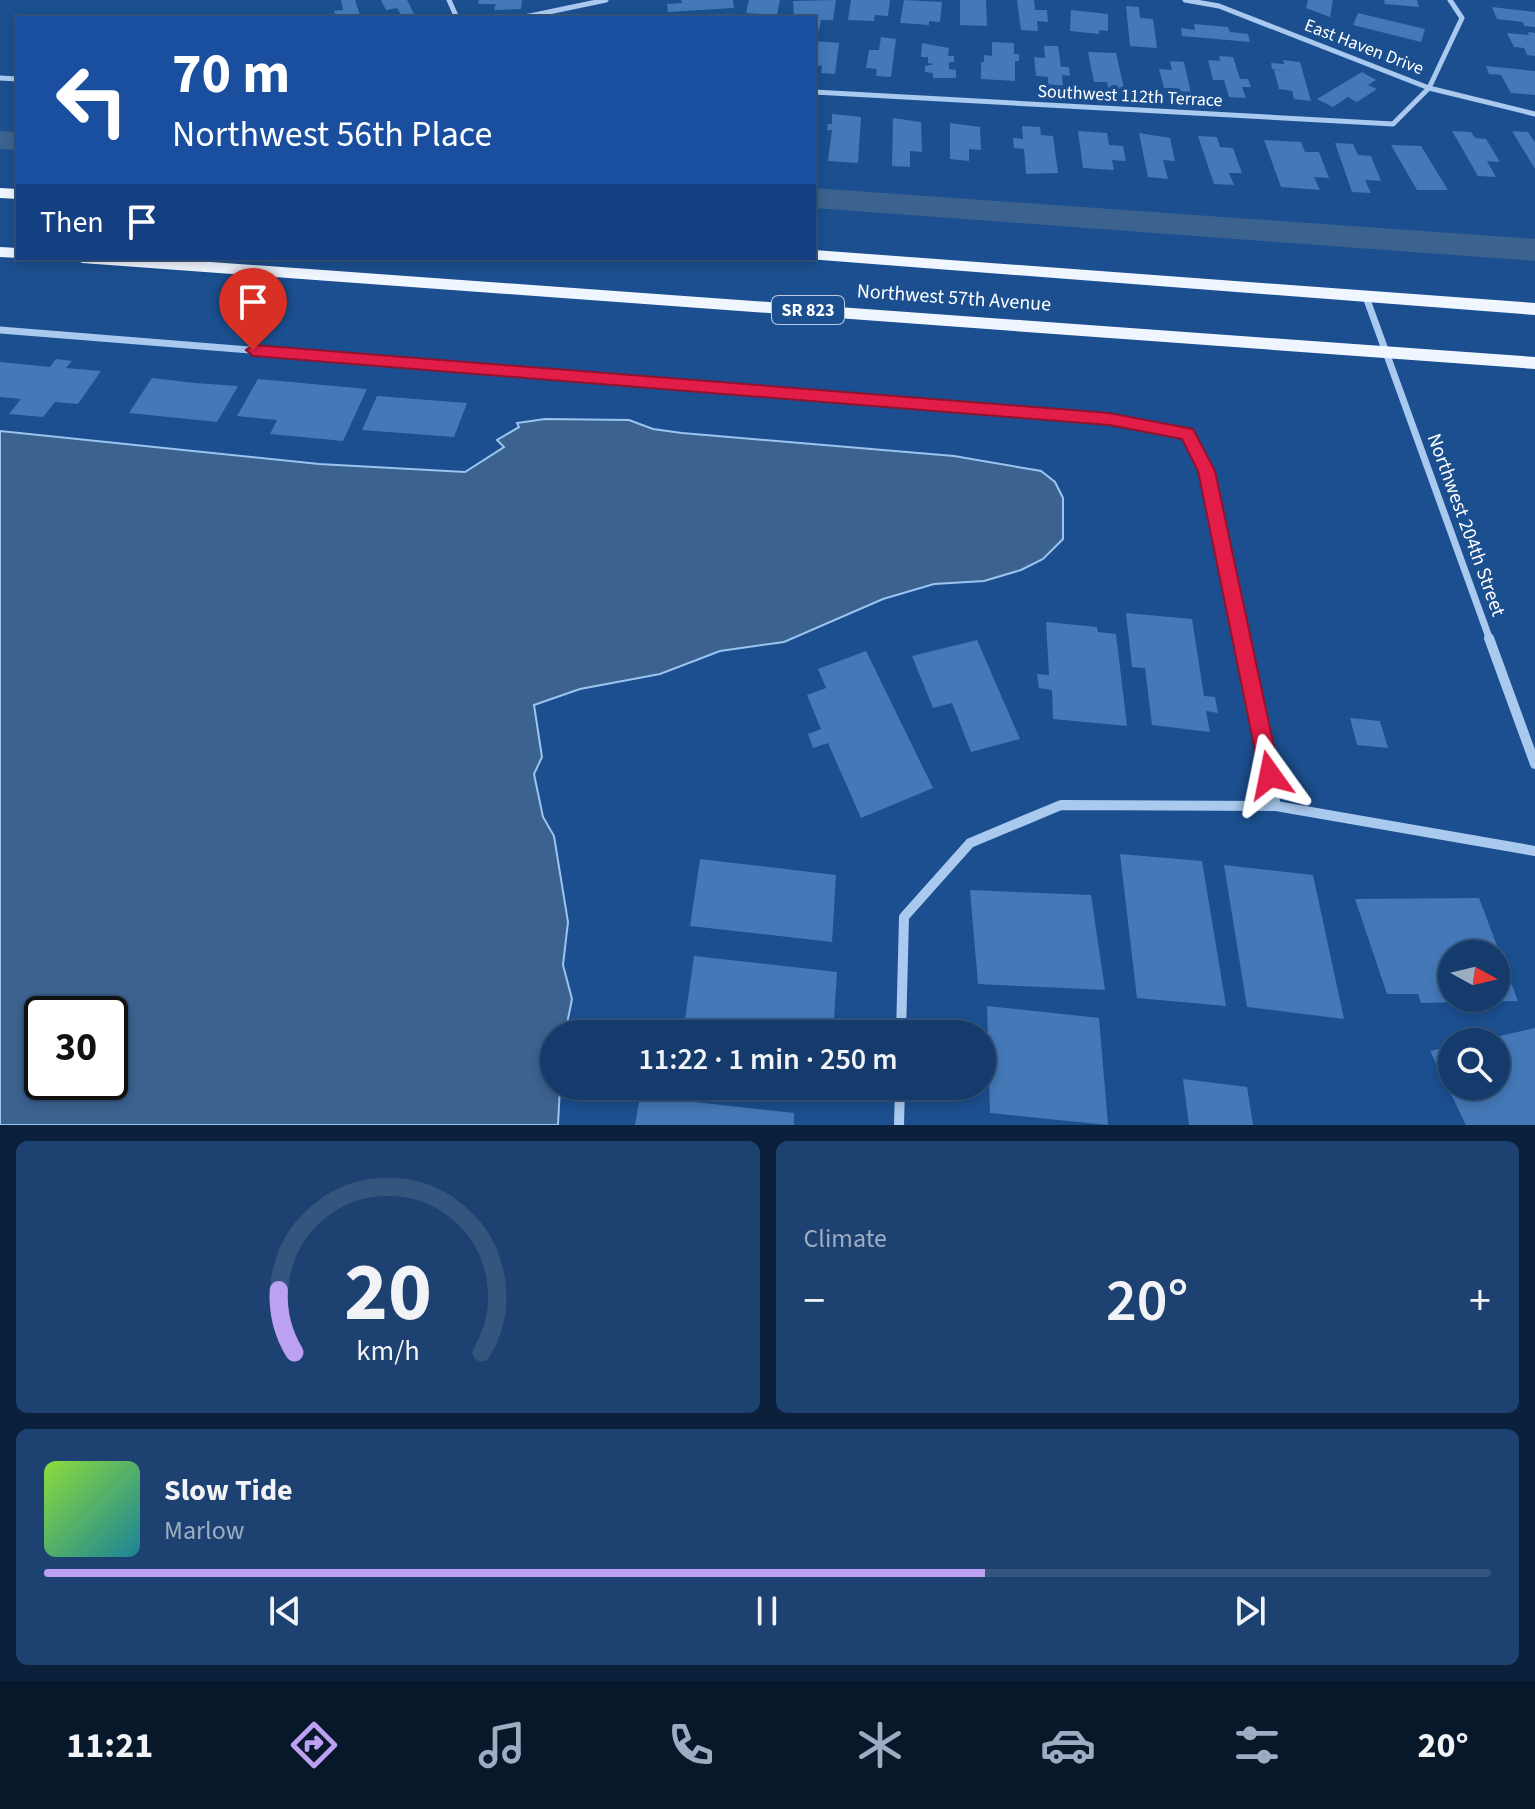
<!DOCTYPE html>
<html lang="en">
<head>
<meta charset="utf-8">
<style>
  :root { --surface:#143b6b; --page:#1d4271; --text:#f1f3f6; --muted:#9dadc1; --line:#33557e; --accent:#bca0f2 }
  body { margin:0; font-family:"Source Sans 3",sans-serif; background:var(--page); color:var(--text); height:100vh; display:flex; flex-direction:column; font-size:30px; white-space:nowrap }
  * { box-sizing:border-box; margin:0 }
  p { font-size:26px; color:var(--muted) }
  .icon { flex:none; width:44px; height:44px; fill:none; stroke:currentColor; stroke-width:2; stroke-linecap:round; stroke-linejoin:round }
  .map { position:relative; height:1125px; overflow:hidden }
  .sheet { display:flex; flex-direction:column; gap:16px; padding:16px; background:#0b203b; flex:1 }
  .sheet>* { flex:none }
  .guide { position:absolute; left:16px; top:16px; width:800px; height:244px; border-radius:0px; box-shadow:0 4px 12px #0003,0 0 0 2px var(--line); background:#1a4fa0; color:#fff; overflow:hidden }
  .needle { width:52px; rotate:98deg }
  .controls { position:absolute; left:1438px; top:940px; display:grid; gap:16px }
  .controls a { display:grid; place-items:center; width:72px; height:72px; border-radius:50%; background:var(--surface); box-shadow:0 4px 12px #0003,0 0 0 2px var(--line); font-size:40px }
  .speed { position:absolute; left:24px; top:996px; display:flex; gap:16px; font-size:40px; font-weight:700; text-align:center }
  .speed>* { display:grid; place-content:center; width:104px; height:104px; border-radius:50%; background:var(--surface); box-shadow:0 4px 12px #0003,0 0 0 2px var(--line); line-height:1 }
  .speed .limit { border:4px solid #111; border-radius:12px; background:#fff; color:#111 }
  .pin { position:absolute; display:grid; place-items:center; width:68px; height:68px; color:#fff; margin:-82px -34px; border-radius:50% 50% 50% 0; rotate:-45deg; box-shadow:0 0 8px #0007 }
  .pin .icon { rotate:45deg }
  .me { position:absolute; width:88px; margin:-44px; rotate:348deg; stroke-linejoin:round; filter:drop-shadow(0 0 6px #0008) }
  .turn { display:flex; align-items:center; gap:28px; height:168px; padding:0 24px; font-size:36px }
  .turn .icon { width:104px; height:104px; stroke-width:2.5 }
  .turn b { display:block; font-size:56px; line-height:68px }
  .then { display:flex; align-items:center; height:76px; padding:0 24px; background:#0003; gap:16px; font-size:30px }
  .big { font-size:60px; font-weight:600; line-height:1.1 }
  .sheet .tile { flex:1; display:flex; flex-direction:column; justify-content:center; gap:12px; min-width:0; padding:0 28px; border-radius:12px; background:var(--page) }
  .sheet .dial { align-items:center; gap:0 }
  .dial svg { height:208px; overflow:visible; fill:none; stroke:var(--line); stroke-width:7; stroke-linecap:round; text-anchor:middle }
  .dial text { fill:var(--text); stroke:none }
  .song { display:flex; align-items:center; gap:24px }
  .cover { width:96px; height:96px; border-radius:12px; background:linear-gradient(135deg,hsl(90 70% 55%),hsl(190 70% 35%)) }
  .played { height:8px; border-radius:4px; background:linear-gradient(90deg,var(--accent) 65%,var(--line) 65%) }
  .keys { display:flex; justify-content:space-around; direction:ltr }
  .heat { display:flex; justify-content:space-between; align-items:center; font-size:44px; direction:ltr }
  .sheet .tiles { flex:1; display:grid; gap:16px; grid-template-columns:1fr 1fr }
  .tile:last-child { grid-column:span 2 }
  .trip { position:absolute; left:540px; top:1020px; width:456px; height:80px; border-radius:40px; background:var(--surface); box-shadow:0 4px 12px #0003,0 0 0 2px var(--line); font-weight:600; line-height:80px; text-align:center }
  .menu { display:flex; height:128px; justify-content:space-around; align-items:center; background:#08182b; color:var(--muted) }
  .menu .icon { width:56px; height:56px }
  .menu .current { color:var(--accent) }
  .menu b { font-size:36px; color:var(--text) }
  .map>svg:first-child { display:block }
  .water { fill:#3c6290; stroke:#9cc4f0; stroke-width:2; fill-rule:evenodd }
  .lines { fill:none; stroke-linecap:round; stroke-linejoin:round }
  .canal { fill:#3c6290; fill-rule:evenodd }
  .building { fill:#4478b7; fill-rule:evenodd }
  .street-far2 { stroke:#a9c9ee; stroke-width:5 }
  .street-far1 { stroke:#a9c9ee; stroke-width:7 }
  .street { stroke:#a9c9ee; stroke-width:10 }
  .primary { fill:#f0f6ff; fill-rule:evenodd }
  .route { fill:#e11d48; stroke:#92132f; stroke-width:2 }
  .labels { text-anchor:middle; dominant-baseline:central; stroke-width:8; stroke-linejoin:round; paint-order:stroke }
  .far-street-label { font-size:18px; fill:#fff; stroke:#1b4f8f }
  .shield { fill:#1b4f8f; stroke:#bbcadd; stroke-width:2 }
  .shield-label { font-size:18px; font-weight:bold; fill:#fff }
  .street-label { font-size:20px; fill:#fff; stroke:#1b4f8f }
</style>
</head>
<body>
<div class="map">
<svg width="1535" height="1125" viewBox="0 0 1535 1125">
  <rect width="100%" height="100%" fill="#1b4f8f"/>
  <path class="water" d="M545,419l84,1 24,9 29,4 272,23 87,15 14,11 8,16v41l-20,20 -22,11 -37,11 -50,3 -51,15 -99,43 -64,9 -60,23 -80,15 -46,16 8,52 -8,17 9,43 11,19 14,86 -5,43 9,34 -7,35h-11v52h6l-2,39h-558v-694l319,33 146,8 39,-25 -7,-7 22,-13 -2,-4zM42,1014h68v68h-68z"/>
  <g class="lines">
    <g class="canal">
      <path d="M0,131l18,1v18l-18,-1z"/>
      <path d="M814,188l721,51v22l-721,-53z"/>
    </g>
  </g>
  <g class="building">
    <path d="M341,0h14l6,18h-25l-2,-7 9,-1z"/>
    <path d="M381,0h26l7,14 -12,3 -5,-9 -11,2z"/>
    <path d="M479,0h43l-1,9 -27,1 2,-6h-18z"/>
    <path d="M681,0h52l1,8 -66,4 -1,-8 15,-1z"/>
    <path d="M749,0h31l-3,15 -31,-2z"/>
    <path d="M836,0l-3,20h-12l-2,11h-5v-13l-20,-1 -1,-16z"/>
    <path d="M851,0h39l-2,16 -13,-1 -1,6 -26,-1z"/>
    <path d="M904,0l38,2 -2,20 -11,-1v4l-29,-2z"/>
    <path d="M960,0h26l1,26 -27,-1z"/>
    <path d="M1017,0h17l1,10h12l1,12 -11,-1 1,10 -17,-1z"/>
    <path d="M1308,0h25l-3,17 -24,-9z"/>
    <path d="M1384,0h33l2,7 -34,-3z"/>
    <path d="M1126,6l13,1 1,11 13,1 4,29 -27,-2z"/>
    <path d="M1492,7l43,5v15l-11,-1 -1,-4 -26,-3z"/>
    <path d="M1071,10l37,4v17l-9,-1v4l-29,-3z"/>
    <path d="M1358,13l67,16 -4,13 -68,-17z"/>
    <path d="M1194,24l34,3 2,5 18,2 2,8 -68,-6 -1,-8 14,2z"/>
    <path d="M1528,32l7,1v23l-8,-1 -3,-7 -10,-1 -7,-14 22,2z"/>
    <path d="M881,37l15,2 -5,38 -15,-1 1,-7 -11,-1 3,-18h10z"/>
    <path d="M814,41l25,2 -4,31 -14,-1 1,-7 -8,-1z"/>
    <path d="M992,42l22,1v11h5v7h-4v20l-34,-2v-17h3v-7l8,1z"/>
    <path d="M922,43l27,5 -1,8h6v6h-5v7l7,1v8h-23v-5l-8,-1v-6l9,-2 -6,-1v-6h-7z"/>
    <path d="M1044,46h14l3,21h8l1,9 -8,-1 1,11 -15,-1v-8l-12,-1 -2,-19 11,1z"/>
    <path d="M1088,52l28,1 9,40 -16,-1 -2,-10h-13z"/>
    <path d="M1219,56l14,1 7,22h8l3,8h-9l4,11 -17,-1 -5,-17h-11l-5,-20 12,1z"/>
    <path d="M1283,60l17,2 11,39 -17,-2 -2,-8 -13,-2 -5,-19 12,1 -14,-2 -1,-6 13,1z"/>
    <path d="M1170,61l14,1 7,31 -27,-5 -5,-19 13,1z"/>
    <path d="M1486,66l49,5v24l-24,-2 -10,-18 -12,-1z"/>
    <path d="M1362,72l14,8 -8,5 9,4 -20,13 -9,-5 -15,10 -16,-8z"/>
    <path d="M832,114l29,3 -3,46 -30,-2 4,-31h-5l1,-6h4z"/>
    <path d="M893,118l28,4 1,30 -12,-1v16l-18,-1z"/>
    <path d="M950,123l30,4 1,23 -12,-1v12l-19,-2z"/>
    <path d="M1022,126l18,1 1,8 12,1 5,37 -32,1 -2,-25 -10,-1 -1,-10 10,1z"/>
    <path d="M1078,131l29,2 2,12 14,1 3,15 -14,-1 2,10 -31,-2z"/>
    <path d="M1452,131l19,1 4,6 11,1 14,23 -13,-1 9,16 -18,-1z"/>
    <path d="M1512,131l16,1 7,10v27z"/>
    <path d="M1139,133l31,5 5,23 -12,-1 5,19 -20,-2z"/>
    <path d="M1198,136l19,1 3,10 13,1 9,25h-13l5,12 -20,-1z"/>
    <path d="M1264,140l37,2 4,10h14l10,26 -15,-1 6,13 -39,-3z"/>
    <path d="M1335,143l18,1 5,11 13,1 10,25 -16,-1 6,13 -19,-1z"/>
    <path d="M1391,145l30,1 27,44h-31z"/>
    <path d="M56,359l16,2 -6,7 35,3 -23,33 -23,-2 -12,15 -34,-3 12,-15 -21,-2v-35l50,5z"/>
    <path d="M152,378l43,5 43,3 -21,36 -88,-9z"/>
    <path d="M258,379l109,10 -24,52 -73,-7 7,-14 -40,-4z"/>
    <path d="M377,396l90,7 -13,34 -92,-7z"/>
    <path d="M1126,613l66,6 12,77 11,1 3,16 -12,-2 4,21 -58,-7 -7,-57 -13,-1z"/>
    <path d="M1046,622l51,5 1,5 18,2 11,92 -74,-7 -1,-29 -13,-2 -2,-14 12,1z"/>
    <path d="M977,640l43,99 -49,13 -19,-49 -19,5 -21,-52z"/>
    <path d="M866,651l67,137 -72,30 -33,-75 -15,5 -5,-14 13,-5 -14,-34 19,-7 -8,-19z"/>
    <path d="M1350,718l30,3 8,27 -31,-3z"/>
    <path d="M1120,854l82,7 24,145 -89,-8z"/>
    <path d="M700,859l136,16 -4,67 -142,-16z"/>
    <path d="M1224,865l89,10 31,144 -97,-12z"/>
    <path d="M970,890l121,5 14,95 -127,-6z"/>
    <path d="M1479,898l39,103 -97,2 -3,-9h-31l-32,-95zM1452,954h44v44h-44z"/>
    <path d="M694,956l143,16 -4,62h-150z"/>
    <path d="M987,1006l112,12 9,107 -118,-12z"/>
    <path d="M1535,1028v97h-69l-36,-74 22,-5v40h44v-44l-18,-1z"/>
    <path d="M1183,1079l64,8 6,38h-64z"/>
    <path d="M640,1096l154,17v12h-159z"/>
  </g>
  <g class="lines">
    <g class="street-far2">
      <path d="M449,0l8,18"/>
      <path d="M1185,0l34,6 210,82 106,26"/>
      <path d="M520,18l86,-18"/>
      <path d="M0,78l18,1"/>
      <path d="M814,92l579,32 36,-36 33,-70 -12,-18"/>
    </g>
    <g class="street-far1">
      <path d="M1366,297l124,343"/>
      <path d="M0,330l1109,89 79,14 18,38 35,169"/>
    </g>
    <g class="street">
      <path d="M1241,638l35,168"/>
      <path d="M1489,638l46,126"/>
      <path d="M901,1034l3,-117 66,-74 91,-38 215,1 259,45"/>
      <path d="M899,1125l1,-39"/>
    </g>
    <g class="primary">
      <path d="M0,188l18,1v10l-18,-1z"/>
      <path d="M0,247l18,1 1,10 -19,-1z"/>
      <path d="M814,250l721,53v12l-727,-56 6,-1z"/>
      <path d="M74,258h81l1380,99v12l-1453,-106z"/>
    </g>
  </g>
  <path class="route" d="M253,345l856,68 84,16 22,42 65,304 -3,8 -7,3 -7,-3 -3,-8 -62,-304 -16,-32 -73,-14 -856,-69 -7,-6z"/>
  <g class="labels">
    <g class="far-street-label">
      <text transform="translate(1364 47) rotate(21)">East Haven Drive</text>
      <text transform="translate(1130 96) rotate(3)">Southwest 112th Terrace</text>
    </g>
    <rect class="shield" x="772" y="296" width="72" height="28" rx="6"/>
    <g class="shield-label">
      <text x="808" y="310">SR 823</text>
    </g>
    <g class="street-label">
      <text transform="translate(954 298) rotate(4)">Northwest 57th Avenue</text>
      <text transform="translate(1466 525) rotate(70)">Northwest 204th Street</text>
    </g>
  </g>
</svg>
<div class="controls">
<a><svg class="needle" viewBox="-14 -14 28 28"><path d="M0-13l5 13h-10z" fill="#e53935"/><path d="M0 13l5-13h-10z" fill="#9dadc1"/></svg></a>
<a><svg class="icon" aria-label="search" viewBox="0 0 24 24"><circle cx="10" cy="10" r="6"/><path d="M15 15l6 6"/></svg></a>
</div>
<div class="speed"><div class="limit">30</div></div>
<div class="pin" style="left:253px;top:350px;background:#d93025"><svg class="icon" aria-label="arrive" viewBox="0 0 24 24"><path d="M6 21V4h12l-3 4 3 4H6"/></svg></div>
<svg class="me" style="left:1270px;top:775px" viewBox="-20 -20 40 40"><path d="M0-17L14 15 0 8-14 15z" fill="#e11d48" stroke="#fff" stroke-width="4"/></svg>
<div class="trip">11:22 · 1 min · 250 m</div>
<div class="guide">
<div class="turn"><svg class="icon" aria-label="left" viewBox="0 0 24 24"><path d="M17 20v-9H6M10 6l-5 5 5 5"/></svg><div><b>70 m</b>Northwest 56th Place</div></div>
<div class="then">Then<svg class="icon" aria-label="arrive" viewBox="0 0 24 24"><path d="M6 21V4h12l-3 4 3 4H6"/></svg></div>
</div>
</div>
<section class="sheet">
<div class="tiles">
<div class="tile dial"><svg viewBox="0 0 100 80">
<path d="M14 69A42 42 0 1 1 86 69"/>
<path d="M14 69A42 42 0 0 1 8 45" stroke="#bca0f2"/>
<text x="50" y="56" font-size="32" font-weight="700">20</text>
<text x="50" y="72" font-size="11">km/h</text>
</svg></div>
<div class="tile"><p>Climate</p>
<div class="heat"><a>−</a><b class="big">20°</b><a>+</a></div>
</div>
<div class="tile">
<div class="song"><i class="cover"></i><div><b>Slow Tide</b><p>Marlow</p></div></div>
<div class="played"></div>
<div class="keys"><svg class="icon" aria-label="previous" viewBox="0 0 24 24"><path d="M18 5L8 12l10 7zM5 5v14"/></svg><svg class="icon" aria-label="pause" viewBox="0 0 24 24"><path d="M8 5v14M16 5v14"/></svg><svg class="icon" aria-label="next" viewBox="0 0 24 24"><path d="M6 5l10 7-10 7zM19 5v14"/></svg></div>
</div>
</div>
</section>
<nav class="menu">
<b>11:21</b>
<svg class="icon current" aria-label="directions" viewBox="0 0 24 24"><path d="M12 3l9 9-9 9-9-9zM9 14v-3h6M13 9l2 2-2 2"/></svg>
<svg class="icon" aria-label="music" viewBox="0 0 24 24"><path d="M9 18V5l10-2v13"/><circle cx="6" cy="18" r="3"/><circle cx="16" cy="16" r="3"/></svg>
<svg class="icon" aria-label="phone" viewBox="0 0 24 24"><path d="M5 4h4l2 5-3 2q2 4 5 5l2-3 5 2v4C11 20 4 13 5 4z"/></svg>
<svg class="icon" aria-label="climate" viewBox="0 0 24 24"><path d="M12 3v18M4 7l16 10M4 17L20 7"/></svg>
<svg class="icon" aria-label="car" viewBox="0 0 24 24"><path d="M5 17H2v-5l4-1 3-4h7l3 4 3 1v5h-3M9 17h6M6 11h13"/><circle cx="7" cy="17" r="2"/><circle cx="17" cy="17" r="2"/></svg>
<svg class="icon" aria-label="filters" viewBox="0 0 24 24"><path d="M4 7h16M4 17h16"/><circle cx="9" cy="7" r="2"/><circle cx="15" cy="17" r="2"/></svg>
<b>20°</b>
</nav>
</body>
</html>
